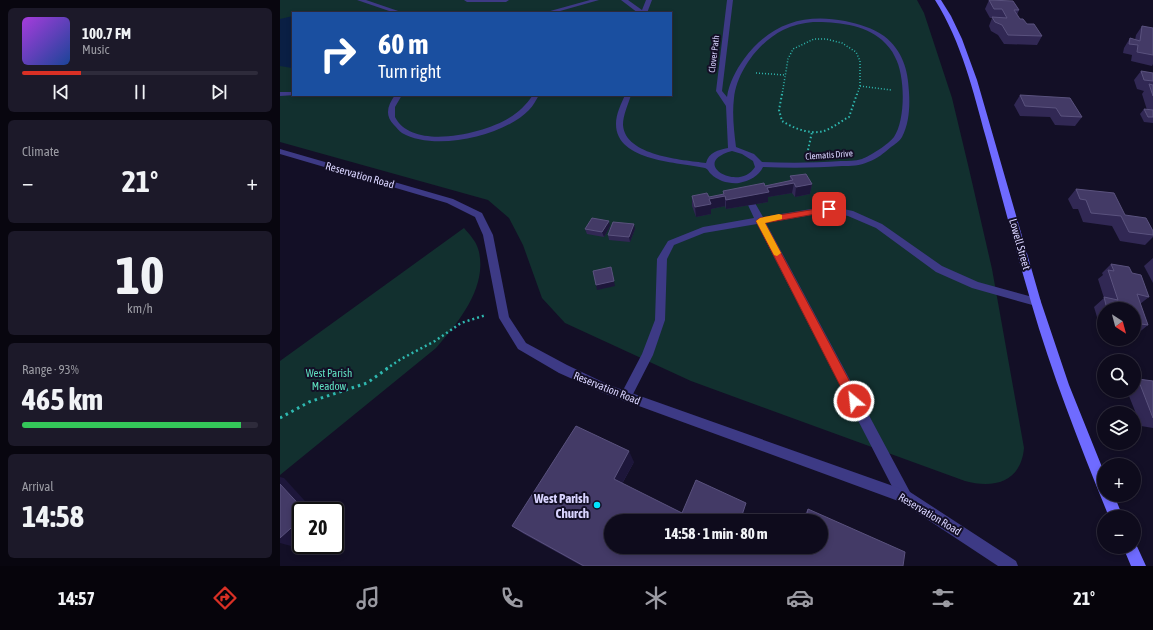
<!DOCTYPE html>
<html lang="en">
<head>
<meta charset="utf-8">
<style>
  :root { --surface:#0e0b1c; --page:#1c1929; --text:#f1f3f6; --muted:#9b9ba3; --line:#2e2b3b; --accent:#d93025 }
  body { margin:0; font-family:"Asap Condensed",sans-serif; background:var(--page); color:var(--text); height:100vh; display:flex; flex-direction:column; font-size:15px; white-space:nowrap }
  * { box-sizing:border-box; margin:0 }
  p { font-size:13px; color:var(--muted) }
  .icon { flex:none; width:22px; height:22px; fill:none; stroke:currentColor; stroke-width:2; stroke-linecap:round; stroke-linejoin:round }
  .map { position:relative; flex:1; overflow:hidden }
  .panel { display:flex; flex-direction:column; gap:8px; padding:8px; background:#08060f; width:280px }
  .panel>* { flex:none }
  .guide { position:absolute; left:12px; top:12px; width:380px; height:84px; border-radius:0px; box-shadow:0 2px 6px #0003,0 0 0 1px var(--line); background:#1a4fa0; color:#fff; overflow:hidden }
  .needle { width:26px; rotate:144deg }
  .buttons { position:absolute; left:817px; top:302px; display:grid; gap:8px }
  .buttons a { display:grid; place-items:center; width:44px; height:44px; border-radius:50%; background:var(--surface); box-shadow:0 2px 6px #0003,0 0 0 1px var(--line); font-size:20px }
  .speed { position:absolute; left:12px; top:502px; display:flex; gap:8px; font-size:20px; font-weight:700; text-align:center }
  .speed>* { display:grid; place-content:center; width:52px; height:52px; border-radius:50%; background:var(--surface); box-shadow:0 2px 6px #0003,0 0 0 1px var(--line); line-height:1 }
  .speed .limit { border:2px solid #111; border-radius:6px; background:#fff; color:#111 }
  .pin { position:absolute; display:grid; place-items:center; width:34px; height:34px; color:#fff; margin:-17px; border-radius:8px; box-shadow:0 2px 6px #0006 }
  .me { position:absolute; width:44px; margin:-22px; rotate:332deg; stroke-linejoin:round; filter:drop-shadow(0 0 3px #0008) }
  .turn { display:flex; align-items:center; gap:14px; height:84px; padding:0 20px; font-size:18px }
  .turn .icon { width:52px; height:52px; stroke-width:2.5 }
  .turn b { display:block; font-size:28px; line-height:34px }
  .big { font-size:30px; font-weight:700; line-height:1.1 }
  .panel .widget { flex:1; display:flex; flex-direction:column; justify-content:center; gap:6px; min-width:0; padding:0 14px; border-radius:6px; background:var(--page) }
  .panel .dial { align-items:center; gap:0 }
  .dial b { font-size:52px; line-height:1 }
  .song { display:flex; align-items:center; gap:12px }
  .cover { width:48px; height:48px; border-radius:6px; background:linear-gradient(135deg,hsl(280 70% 55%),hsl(220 70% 35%)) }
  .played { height:4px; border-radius:2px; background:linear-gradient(90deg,var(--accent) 25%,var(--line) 25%) }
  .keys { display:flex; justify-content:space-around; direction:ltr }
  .heat { display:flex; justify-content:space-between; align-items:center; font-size:22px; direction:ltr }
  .charge { height:6px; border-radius:3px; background:linear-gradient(90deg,#34c759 93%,var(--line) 0) }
  .trip { position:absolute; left:324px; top:514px; width:224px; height:40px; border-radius:20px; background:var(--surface); box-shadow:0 2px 6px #0003,0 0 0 1px var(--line); font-weight:700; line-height:40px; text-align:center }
  .menu { display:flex; height:64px; justify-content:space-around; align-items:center; background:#06040b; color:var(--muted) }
  .menu .icon { width:28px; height:28px }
  .menu .active { color:var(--accent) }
  .menu b { font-size:18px; color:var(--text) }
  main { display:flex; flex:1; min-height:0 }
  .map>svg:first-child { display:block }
  .green { fill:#12302f; fill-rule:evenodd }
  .water { fill:#0a1f44 }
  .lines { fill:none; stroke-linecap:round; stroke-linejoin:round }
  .path-far3 { stroke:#2fb8b0; stroke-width:1.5; stroke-dasharray:1 2; stroke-linecap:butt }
  .path-far2 { stroke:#2fb8b0; stroke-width:2; stroke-dasharray:1.5 2.5; stroke-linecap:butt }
  .path-far1 { stroke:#2fb8b0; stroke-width:2.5; stroke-dasharray:2 3; stroke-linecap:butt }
  .path { stroke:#2fb8b0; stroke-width:3; stroke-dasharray:2.5 4; stroke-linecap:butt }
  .lane { fill:#3d3a85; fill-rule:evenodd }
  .street { fill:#3d3a85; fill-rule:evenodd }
  .secondary { fill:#6f6bff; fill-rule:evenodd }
  .wall { fill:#312854 }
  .shaded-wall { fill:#1d163a }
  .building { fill:#433a66; stroke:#5a527e }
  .route { fill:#d93025; stroke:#8d1f18 }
  .slow { fill:#f59e0b }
  .poi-dot { fill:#00e5ff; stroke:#130f26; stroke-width:1.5 }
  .labels { text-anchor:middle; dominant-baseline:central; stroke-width:4; stroke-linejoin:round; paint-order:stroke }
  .far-street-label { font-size:9px; fill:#d9d4ff; stroke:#130f26 }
  .street-label { font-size:11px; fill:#d9d4ff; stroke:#130f26 }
  .park-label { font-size:11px; fill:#5fe0c0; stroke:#130f26 }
  .near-poi-label { font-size:13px; font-weight:bold; fill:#d9d4ff; stroke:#130f26; text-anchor:end }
</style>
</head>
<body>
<main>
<section class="panel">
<div class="widget">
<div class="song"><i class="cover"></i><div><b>100.7 FM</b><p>Music</p></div></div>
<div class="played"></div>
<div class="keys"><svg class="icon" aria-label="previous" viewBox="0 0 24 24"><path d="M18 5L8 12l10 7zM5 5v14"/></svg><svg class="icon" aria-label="pause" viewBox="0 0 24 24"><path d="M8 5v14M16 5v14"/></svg><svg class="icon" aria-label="next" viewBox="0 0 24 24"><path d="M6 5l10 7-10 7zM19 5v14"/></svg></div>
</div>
<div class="widget"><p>Climate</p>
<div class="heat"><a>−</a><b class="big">21°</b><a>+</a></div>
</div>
<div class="widget dial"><b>10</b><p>km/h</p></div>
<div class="widget"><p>Range · 93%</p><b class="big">465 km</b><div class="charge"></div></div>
<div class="widget"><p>Arrival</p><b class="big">14:58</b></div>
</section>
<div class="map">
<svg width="873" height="566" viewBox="0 0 873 566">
  <rect width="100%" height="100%" fill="#130f26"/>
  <g class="green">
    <path d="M0,0h637l7,13 28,85 17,71 23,100 32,179c-3,34 -30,41 -59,33l-274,-100 -126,-58 -23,-25 -19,-53 -14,-27 -21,-18 -208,-58zM13,13h378v82h-378z"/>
    <path d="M184,228c6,7 13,14 15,24 8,36 -21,71 -43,96l-156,127v-114z"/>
  </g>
  <path class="water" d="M13,16v52h-1l-12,-2v-47z"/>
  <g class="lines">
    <g class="path-far3">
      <path d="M476,73l29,2"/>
      <path d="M580,86l31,4"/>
      <path d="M502,95l6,-36 5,-10 21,-10h12l16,4 14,9 4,9v25l-3,9"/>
    </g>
    <g class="path-far2">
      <path d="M502,94l-3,16 3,11c11,7 28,14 42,10 9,-3 17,-10 25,-14l8,-23"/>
      <path d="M528,150l4,-18"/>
    </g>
    <path class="path-far1" d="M106,369l15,-10 34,-18 26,-18 25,-8"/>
    <path class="path" d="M0,418l29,-16 58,-19 21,-15"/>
    <g class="lane">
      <path d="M77,0h9l38,13h-9z"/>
      <path d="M184,0h45l-3,2h-39z"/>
      <path d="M310,0h9l-46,13h-10z"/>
      <path d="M341,0h7l14,10 4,-10h6l-5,13h-9z"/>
      <path d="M447,0h6l-11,91 5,6c2,-14 9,-27 17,-38 26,-35 59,-46 101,-38 14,3 28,7 39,15 19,15 24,34 25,56 1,15 0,32 -7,45 -3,5 -7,7 -11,10 -7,6 -14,12 -23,15 -8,4 -17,4 -26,4 -27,2 -53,2 -79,1 -4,9 -14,14 -24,16 -10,1 -21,-2 -28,-9 -3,-3 -3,-5 -6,-6 -25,-6 -89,-6 -89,-44 0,-10 5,-20 9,-29h6c-3,10 -8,20 -8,30 2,31 60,35 83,38 3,-11 12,-13 22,-15l-2,-42 -10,-15zM533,22c23,0 51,2 69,18 5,5 10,10 13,17 10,18 11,62 -1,80 -5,7 -24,19 -32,22 -7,2 -14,2 -21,2 -27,2 -53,2 -79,1l-8,-8 -18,-7c-2,-16 -4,-33 -2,-49 3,-27 25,-56 49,-68 10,-5 20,-7 30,-8zM452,151l10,3 11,7 2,6c-16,26 -67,-4 -23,-16z"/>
      <path d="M0,92h13v3h3l-16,1z"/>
      <path d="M115,95h7l-7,12v10c17,34 88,17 114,1 10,-6 17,-13 24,-23h6c-3,5 -6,11 -10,15 -25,26 -94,42 -127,23 -3,-2 -6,-6 -8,-8 -10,-10 -6,-20 1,-30z"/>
      <path d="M472,202l3,1 8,14 66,-11 24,5 29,13 60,42 36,16 62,17 1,3 -1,3 -4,1 -64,-18 -36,-16 -60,-44 -28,-12 -19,-4 -63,11 144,269 2,5 -2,5 -5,2 -5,-2 -143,-278 -53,9 -30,12 -7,14 -2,61 -12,35 -23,45 -4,2 -4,-2 -2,-4 22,-42 13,-34 2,-61 11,-18 35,-14 51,-9 -6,-13z"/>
    </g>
    <path class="street" d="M0,149l173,50 29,14 11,22 16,82 17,26 41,22 42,20 301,107 106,69 2,5h-20l-97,-64 -295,-108 -47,-21 -41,-24 -19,-31 -16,-83 -8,-18 -28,-14 -167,-49z"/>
    <g class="secondary">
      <path d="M655,0h6l10,16 11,23 15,41 64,222 28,83 35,87v23h10l9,22h-14c-28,-69 -57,-142 -78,-215 -16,-54 -30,-109 -45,-164 -13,-47 -24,-95 -51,-138z"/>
      <path d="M854,542h1l11,24h-15l-8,-19h11z"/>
    </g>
  </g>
  <g class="wall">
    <path d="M709,0l30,10 -2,5 3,4 22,17 -5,9 -33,-1 -6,-9 -7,-4 -2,-5 3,-8h-2l-5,-9z"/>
    <path d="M862,26l11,2v36l-1,2 -21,-5 1,-6 -9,-2 1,-5 6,-10 5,2 1,-5z"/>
    <path d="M861,71l12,2v50l-9,-1 -4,-8 4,-5 3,1 -5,-16 2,-3 -7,-2 -3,-9z"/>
    <path d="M740,95l62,22 -7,9 -20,-1 -5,-8 -30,-1 -6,-11z"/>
    <path d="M510,176l22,8 -2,10 -15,3 -3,-4 -24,4v5l-42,7 -1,-3 -14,3v5l-15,3 -4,-11v-10l17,1 14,-2v-4l42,-5 25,-5z"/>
    <path d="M796,189l77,42v6l-8,8 -25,-4 -8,-15 -29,-4 -5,-13h-5l-5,-10z"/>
    <path d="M330,226l-6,11 -17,-3 -2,-5z"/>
    <path d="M355,229l-5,13 -21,-2 -1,-5z"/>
    <path d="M873,258v25l-9,-17z"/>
    <path d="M831,264l21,9 17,24 -9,7 8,21 -11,9h-3v-25h-30v19l-4,-1 -6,-20 10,-9 -6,-19 5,-4 -1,-2z"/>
    <path d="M858,379l15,2v47l-12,-2 -14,-35h7v-9z"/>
    <path d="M354,462l-12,22 60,29 62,-1 -133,9 183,27v-1h27v-26h-19l1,-4 5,-8 95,57h-321l-58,-32 -12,-8z"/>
  </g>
  <g class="shaded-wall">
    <path d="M514,183l-2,10 -24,4v5l-42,7v-9l41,-12z"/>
    <path d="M532,184l-2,10 -15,3 1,-10z"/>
    <path d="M445,196v10l-14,3v5l-15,3 -1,-10 14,-8z"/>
    <path d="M329,221l1,5 -6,11 -2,-5z"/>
    <path d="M354,224l1,5 -5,13 -1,-5z"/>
    <path d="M331,267l4,19 -18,4 -1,-5z"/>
    <path d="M349,451l5,11 -15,27 -5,-10z"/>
    <path d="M0,477l4,1 30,33h-9l-25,-27z"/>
    <path d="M466,503l-2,9 -3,9h-1z"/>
    <path d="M21,519v17l-10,10 -11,-3v-5z"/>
  </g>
  <g class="building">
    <path d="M709,0l24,1 6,9h-5l6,9h3l4,5h7l8,12 -34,-1 -6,-10 -7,-3 -3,-5 15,1 -5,-9h-8z"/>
    <path d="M862,26l11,2v27l-16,-3 1,-7 -9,-1 1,-6 10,3z"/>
    <path d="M861,71l12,2v8l-9,-1z"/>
    <path d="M869,84l4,1v11z"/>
    <path d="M740,95l50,3 12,19 -21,-1 -5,-8 -31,-2z"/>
    <path d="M864,109l9,1v7h-5z"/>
    <path d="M526,174l6,10 -16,3 -2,-4 -27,5 2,4 -43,8 -1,-4 -16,3 2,5 -16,3 -3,-11 15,-3 2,4 15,-3 -1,-3 41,-8 1,3 28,-6 -3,-4z"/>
    <path d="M796,189l38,4 11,22 21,3 7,13v4l-24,-3 -8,-16 -30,-3 -5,-13 -6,-1z"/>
    <path d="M312,218l17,3 -7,11 -17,-3z"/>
    <path d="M333,222l21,2 -5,13 -21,-2z"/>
    <path d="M831,264l18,3 3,6 9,2 8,22 -12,-3 11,31 -14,-2v-14h-27l-3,-12 14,3 -10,-30 6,1z"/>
    <path d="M331,267l3,14 -18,4 -3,-14z"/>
    <path d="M858,379l15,2v37z"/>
    <path d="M296,426l53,25 -15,28 68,34 14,-33 50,23 -6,18h-129v26h180l5,2 1,-2h24v-26h-16l3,-12 97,43 -2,14h-319l-72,-40z"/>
    <path d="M0,484l25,27h-4v8l-21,19z"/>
  </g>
  <path class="route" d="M549,207l4,2 -1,2 -67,12 93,174 2,4 -2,4 -4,1 -4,-1 -94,-184 4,-3z"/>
  <path class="slow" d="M499,214l3,1v4l-17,4 16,30 -4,3 -3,-1 -18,-34 4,-3z"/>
  <circle class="poi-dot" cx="317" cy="505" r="4"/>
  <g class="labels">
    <g class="far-street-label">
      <text transform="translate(434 54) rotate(-83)">Clover Path</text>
      <text transform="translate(549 155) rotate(-4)">Clematis Drive</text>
    </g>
    <g class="street-label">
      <text transform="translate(80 175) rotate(16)">Reservation Road</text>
      <text transform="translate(740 244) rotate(74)">Lowell Street</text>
      <text transform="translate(327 388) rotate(22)">Reservation Road</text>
      <text transform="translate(650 514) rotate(31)">Reservation Road</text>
    </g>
    <g class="park-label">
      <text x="49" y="373">West Parish<tspan x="49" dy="13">Meadow</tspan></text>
    </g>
    <g class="near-poi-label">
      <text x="309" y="498">West Parish<tspan x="309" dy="15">Church</tspan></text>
    </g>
  </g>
</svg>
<div class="buttons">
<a><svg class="needle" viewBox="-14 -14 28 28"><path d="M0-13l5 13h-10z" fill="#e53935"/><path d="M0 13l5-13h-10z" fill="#9b9ba3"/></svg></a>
<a><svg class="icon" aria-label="search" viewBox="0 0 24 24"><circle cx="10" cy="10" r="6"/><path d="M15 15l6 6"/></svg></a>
<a><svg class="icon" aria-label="layers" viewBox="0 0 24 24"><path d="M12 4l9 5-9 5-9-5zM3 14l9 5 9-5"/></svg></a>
<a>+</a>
<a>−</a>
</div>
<div class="speed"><div class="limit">20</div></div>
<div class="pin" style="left:549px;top:209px;background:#d93025"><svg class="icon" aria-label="arrive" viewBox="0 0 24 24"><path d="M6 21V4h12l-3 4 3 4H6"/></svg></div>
<svg class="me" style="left:574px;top:401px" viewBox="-20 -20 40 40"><circle r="17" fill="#d93025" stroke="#fff" stroke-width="3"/><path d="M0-11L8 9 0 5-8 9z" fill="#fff"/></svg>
<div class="trip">14:58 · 1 min · 80 m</div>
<div class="guide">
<div class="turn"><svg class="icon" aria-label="right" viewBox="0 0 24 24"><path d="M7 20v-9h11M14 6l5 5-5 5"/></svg><div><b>60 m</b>Turn right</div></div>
</div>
</div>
</main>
<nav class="menu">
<b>14:57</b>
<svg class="icon active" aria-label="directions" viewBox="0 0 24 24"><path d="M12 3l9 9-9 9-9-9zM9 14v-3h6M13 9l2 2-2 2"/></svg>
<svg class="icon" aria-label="music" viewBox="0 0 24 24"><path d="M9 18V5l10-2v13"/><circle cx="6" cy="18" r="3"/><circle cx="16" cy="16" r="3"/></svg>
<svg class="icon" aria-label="phone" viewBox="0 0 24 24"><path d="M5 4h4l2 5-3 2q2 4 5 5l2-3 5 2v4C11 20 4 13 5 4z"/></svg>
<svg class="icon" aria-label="climate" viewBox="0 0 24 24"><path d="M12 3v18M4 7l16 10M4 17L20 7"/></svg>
<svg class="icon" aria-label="car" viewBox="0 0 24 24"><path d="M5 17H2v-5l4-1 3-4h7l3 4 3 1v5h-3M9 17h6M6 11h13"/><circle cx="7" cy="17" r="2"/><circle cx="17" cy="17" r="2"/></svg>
<svg class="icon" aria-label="filters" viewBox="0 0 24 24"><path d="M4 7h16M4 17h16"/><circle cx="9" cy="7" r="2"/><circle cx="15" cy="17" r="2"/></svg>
<b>21°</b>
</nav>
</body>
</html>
